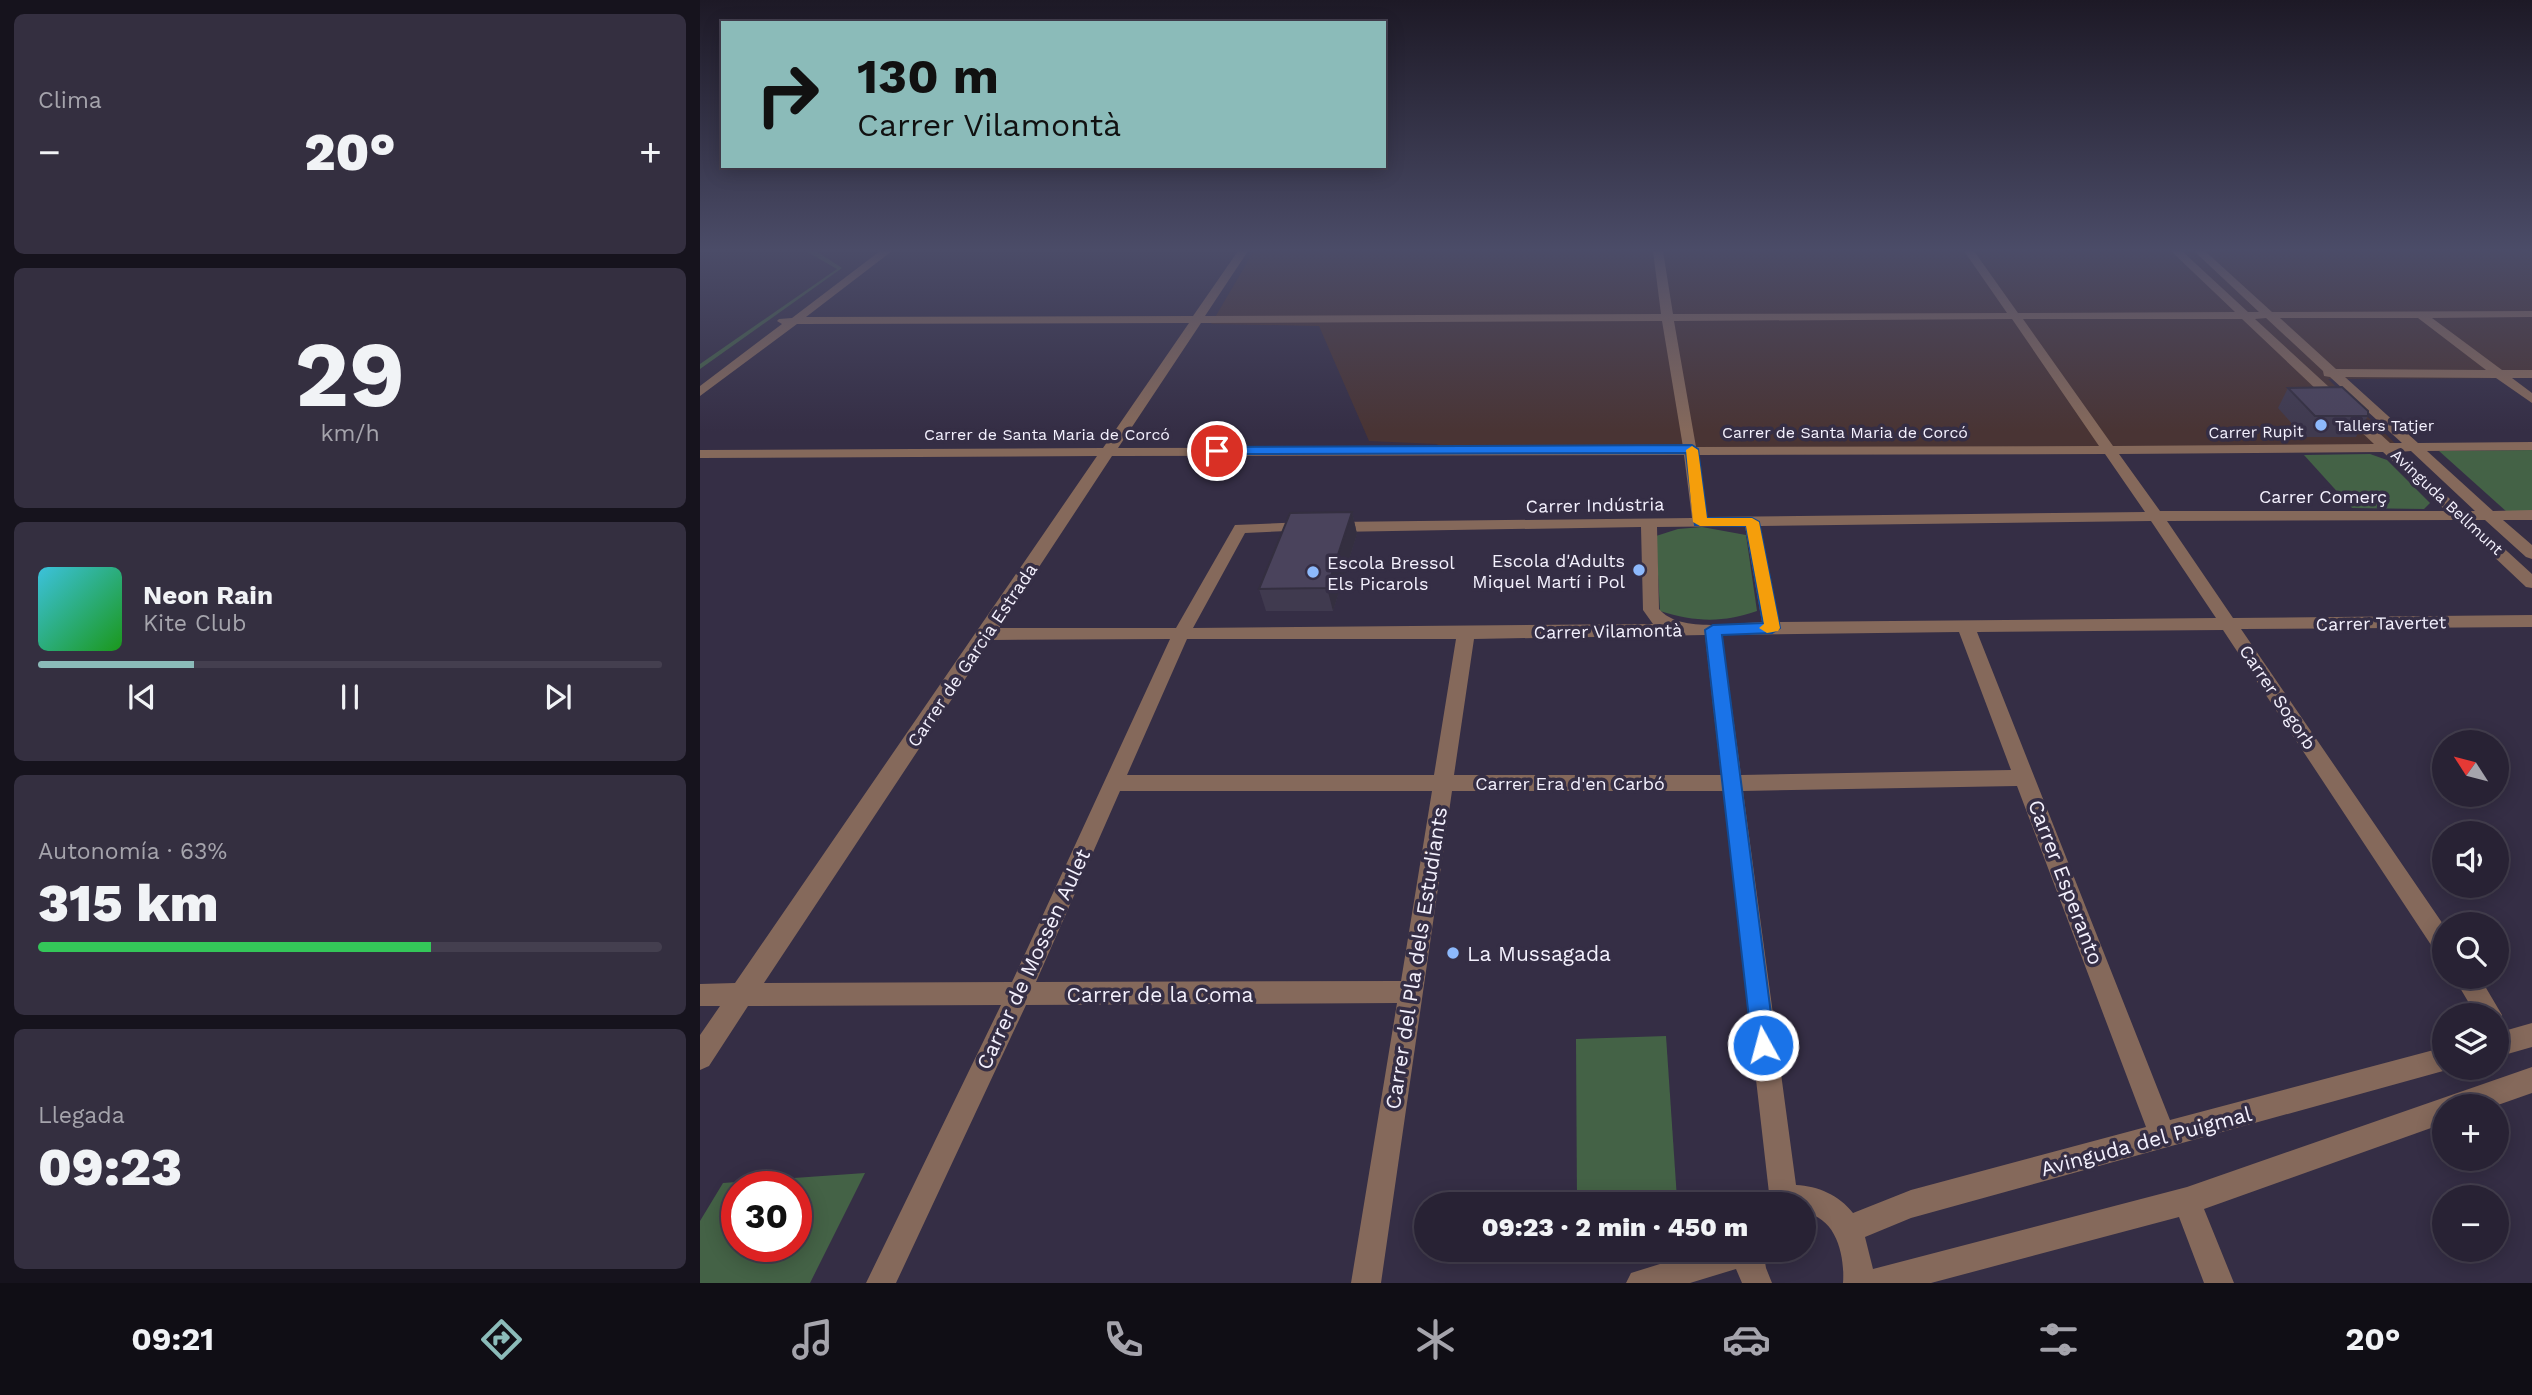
<!DOCTYPE html>
<html lang="es">
<head>
<meta charset="utf-8">
<style>
  :root { --surface:#282234; --page:#342f40; --text:#f1f3f6; --muted:#a5a4ac; --line:#443f4f; --accent:#8bbbb9 }
  body { margin:0; font-family:"Work Sans",sans-serif; background:var(--page); color:var(--text); height:100vh; display:flex; flex-direction:column; font-size:26px; white-space:nowrap }
  * { box-sizing:border-box; margin:0 }
  p { font-size:23px; color:var(--muted) }
  .icon { flex:none; width:38px; height:38px; fill:none; stroke:currentColor; stroke-width:2; stroke-linecap:round; stroke-linejoin:round }
  .map { position:relative; flex:1; overflow:hidden }
  .side { display:flex; flex-direction:column; gap:14px; padding:14px; background:#16131d; width:700px }
  .side>* { flex:none }
  .guide { position:absolute; left:21px; top:21px; width:665px; height:147px; border-radius:0px; box-shadow:0 4px 18px #0003,0 0 0 2px var(--line); background:#8bbbb9; color:#111; overflow:hidden }
  .needle { width:46px; rotate:306deg }
  .tools { position:absolute; left:1732px; top:730px; display:grid; gap:14px }
  .tools a { display:grid; place-items:center; width:77px; height:77px; border-radius:50%; background:var(--surface); box-shadow:0 4px 18px #0003,0 0 0 2px var(--line); font-size:35px }
  .speed { position:absolute; left:21px; top:1171px; display:flex; gap:14px; font-size:35px; font-weight:700; text-align:center }
  .speed>* { display:grid; place-content:center; width:91px; height:91px; border-radius:50%; background:var(--surface); box-shadow:0 4px 18px #0003,0 0 0 2px var(--line); line-height:1 }
  .speed .limit { border:10px solid #d22; background:#fff; color:#111 }
  .pin { position:absolute; display:grid; place-items:center; width:60px; height:60px; color:#fff; margin:-30px; border:4px solid #fff; border-radius:50%; box-shadow:0 2px 7px #0007 }
  .me { position:absolute; width:77px; margin:-38px; rotate:353deg; stroke-linejoin:round; filter:drop-shadow(0 0 5px #0008) }
  .turn { display:flex; align-items:center; gap:24px; height:147px; padding:0 21px; font-size:32px }
  .turn .icon { width:91px; height:91px; stroke-width:2.5 }
  .turn b { display:block; font-size:49px; line-height:60px }
  .big { font-size:52px; font-weight:800; line-height:1.1 }
  .side .widget { flex:1; display:flex; flex-direction:column; justify-content:center; gap:10px; min-width:0; padding:0 24px; border-radius:10px; background:var(--page) }
  .side .dial { align-items:center; gap:0 }
  .dial b { font-size:91px; line-height:1 }
  .song { display:flex; align-items:center; gap:21px }
  .cover { width:84px; height:84px; border-radius:10px; background:linear-gradient(135deg,hsl(190 70% 55%),hsl(120 70% 35%)) }
  .played { height:7px; border-radius:4px; background:linear-gradient(90deg,var(--accent) 25%,var(--line) 25%) }
  .keys { display:flex; justify-content:space-around; direction:ltr }
  .heat { display:flex; justify-content:space-between; align-items:center; font-size:38px; direction:ltr }
  .charge { height:10px; border-radius:5px; background:linear-gradient(90deg,#34c759 63%,var(--line) 0) }
  .trip { position:absolute; left:714px; top:1192px; width:402px; height:70px; border-radius:35px; background:var(--surface); box-shadow:0 4px 18px #0003,0 0 0 2px var(--line); font-weight:800; line-height:70px; text-align:center }
  .dock { display:flex; height:112px; justify-content:space-around; align-items:center; background:#100e15; color:var(--muted) }
  .dock .icon { width:49px; height:49px }
  .dock .on { color:var(--accent) }
  .dock b { font-size:32px; color:var(--text) }
  main { display:flex; flex:1; min-height:0 }
  .map>svg:first-child { display:block }
  .industrial { fill:#493434 }
  .green { fill:#446246; fill-rule:evenodd }
  .lines { fill:none; stroke-linecap:round; stroke-linejoin:round }
  .minor { fill:#85695b; fill-rule:evenodd }
  .wall { fill:#403a4f }
  .shaded-wall { fill:#342f40 }
  .building { fill:#4a435c; stroke:#342f40; stroke-width:2 }
  .route { fill:#1a73e8; stroke:#114b97; stroke-width:2 }
  .slow { fill:#f59e0b }
  .poi-dot { fill:#8db9fc; stroke:#352e45; stroke-width:2.5 }
  .labels { text-anchor:middle; dominant-baseline:central; stroke-width:7; stroke-linejoin:round; paint-order:stroke }
  .far-poi-label { font-size:16px; fill:#f3f0fd; stroke:#352e45; text-anchor:start }
  .far-street-label { font-size:16px; fill:#f3f0fd; stroke:#352e45 }
  .street-label { font-size:18px; fill:#f3f0fd; stroke:#352e45 }
  .poi-label { font-size:18px; fill:#f3f0fd; stroke:#352e45; text-anchor:end }
  .near-street-label { font-size:21px; fill:#f3f0fd; stroke:#352e45 }
  .near-poi-label { font-size:21px; fill:#f3f0fd; stroke:#352e45; text-anchor:start }
</style>
</head>
<body>
<main>
<section class="side">
<div class="widget"><p>Clima</p>
<div class="heat"><a>−</a><b class="big">20°</b><a>+</a></div>
</div>
<div class="widget dial"><b>29</b><p>km/h</p></div>
<div class="widget">
<div class="song"><i class="cover"></i><div><b>Neon Rain</b><p>Kite Club</p></div></div>
<div class="played"></div>
<div class="keys"><svg class="icon" aria-label="previous" viewBox="0 0 24 24"><path d="M18 5L8 12l10 7zM5 5v14"/></svg><svg class="icon" aria-label="pause" viewBox="0 0 24 24"><path d="M8 5v14M16 5v14"/></svg><svg class="icon" aria-label="next" viewBox="0 0 24 24"><path d="M6 5l10 7-10 7zM19 5v14"/></svg></div>
</div>
<div class="widget"><p>Autonomía · 63%</p><b class="big">315 km</b><div class="charge"></div></div>
<div class="widget"><p>Llegada</p><b class="big">09:23</b></div>
</section>
<div class="map">
<svg width="1832" height="1283" viewBox="0 0 1832 1283">
  <rect width="100%" height="100%" fill="#352e45"/>
  <path class="industrial" d="M554,251h1278v127l-204,1 70,67 -943,6 -19,-8 -67,-3 -50,-115 -108,-2z"/>
  <g class="green">
    <path d="M106,251h10l26,17 -142,101v-5l137,-95z"/>
    <path d="M1832,450v62h-25l-68,-61z"/>
    <path d="M1670,454l17,6 43,43 -6,6 -72,-1 -48,-53z"/>
    <path d="M1002,527l44,8 11,76c-34,12 -62,11 -97,0l-4,-75 22,-7z"/>
    <path d="M966,1036l11,163 -100,4 -1,-164z"/>
    <path d="M165,1173l-55,110h-110v-62l23,-38zM96,1186v60h-59v-60z"/>
  </g>
  <g class="lines">
    <g class="minor">
      <path d="M180,251h12l-86,66 387,-1 45,-65h10l-43,65 456,-2 -8,-63h10l10,63 334,-1 -43,-62h10l44,62 217,-1 -64,-61h11l66,61h11l-65,-61h11l67,61 260,-1v6l-100,1 70,52h30v8h-20l20,15v10l-36,-25 -151,-1 73,66 114,-1v8l-105,1 66,60 39,-1v10h-29l29,25v14l-6,-2 -41,-37h-12l59,54v14l-6,-1 -71,-67 -288,1 66,97 299,-3v12l-291,2 204,298v30l-8,-3 -214,-324 -246,2 193,488 275,-73v21h9l-543,150 -46,19 8,32 314,-82 345,-120v26l-37,13h-50v17l-241,86 30,74h-30l-25,-66 -248,66h-88c2,-26 -6,-66 -39,-70v-9h-42l7,-11 -46,-402h-271l-71,492h-30l46,-280 -371,2 -130,278h-30l135,-278 -253,1 -39,60 -9,4v-35l20,-29h-20v-22l35,-1 362,-527 -397,2v-8l403,-2 86,-125 -392,1 -97,72v-10l82,-62 -5,-3 2,-2 13,-1zM1566,318l57,53 1,5 6,1 72,66h-12l-135,-124zM1580,318h138l68,52 -150,-1zM1312,319l87,127 -403,1 -22,-126zM1323,319h219l132,125 -261,2zM962,321l21,126 -565,1 83,-125zM1711,451l64,60h-12l-64,-59zM1683,452l63,59h-286l-41,-57zM1405,454l40,58 -438,5 -9,-62zM984,455l8,63 -358,4 -8,5 8,5 307,-5 2,83 10,14 -460,4 52,-95 66,-3 3,-3 -8,-5 -71,3 -59,103h-177l113,-172zM1451,521l65,97 -437,4 -19,-96zM1045,526l17,96c-29,1 -83,11 -103,-13l-2,-82zM1259,632l52,138 -270,5 -19,-140zM1005,635l16,140h-267l20,-136zM470,639l-158,343 -248,1 227,-343zM487,639h269l-22,136h-307zM1317,786l129,341 -235,63 -58,23c-14,-18 -35,-27 -57,-28l-53,-394zM420,791h312l-31,190 -365,1z"/>
      <path d="M1753,976h26l23,39 -3,8 -2,-8h-21z"/>
      <path d="M1832,1023v24l-35,10v-24z"/>
      <path d="M1005,1250h58l3,18 6,15h-30l-6,-14 -46,14h-64l5,-10z"/>
    </g>
  </g>
  <g class="wall">
    <path d="M1588,388l80,28 -12,21h-52l-26,-29z"/>
    <path d="M652,512l5,22 -24,77h-67l-7,-22z"/>
  </g>
  <path class="shaded-wall" d="M652,512l5,22 -24,77 -6,-23z"/>
  <g class="building">
    <path d="M1642,387l26,24v5h-53l-27,-28z"/>
    <path d="M652,512l-25,76 -68,1 31,-76z"/>
  </g>
  <linearGradient id="sky" x2="0" y2="1"><stop stop-color="#1d1926"/><stop offset="0.58" stop-color="#4b4c68"/><stop offset="1" stop-color="#4b4c68" stop-opacity="0"/></linearGradient>
  <rect width="1832" height="431" fill="url(#sky)"/>
  <path class="route" d="M992,445l6,4 9,69h45l7,4 21,106 -8,5 -50,2 53,410 -4,8 -8,3 -8,-3 -3,-8 -47,-415 8,-5 50,-2 -17,-97 -51,-1 -9,-72 -469,1 -6,-3 6,-4z"/>
  <path class="slow" d="M992,446l6,4 9,68h45l7,4 21,106 -2,3 -11,2 -8,-5 5,-4 -18,-98h-46l-7,-4 -7,-72z"/>
  <g class="poi-dot">
    <circle cx="1621" cy="425" r="7"/>
    <circle cx="939" cy="570" r="7"/>
    <circle cx="613" cy="572" r="7"/>
    <circle cx="753" cy="953" r="7"/>
  </g>
  <g class="labels">
    <g class="far-poi-label">
      <text x="1635" y="425">Tallers Tatjer</text>
    </g>
    <g class="far-street-label">
      <text x="1145" y="432">Carrer de Santa Maria de Corcó</text>
      <text transform="translate(1556 432) rotate(-1)">Carrer Rupit</text>
      <text x="347" y="434">Carrer de Santa Maria de Corcó</text>
      <text transform="translate(1747 502) rotate(43)">Avinguda Bellmunt</text>
    </g>
    <g class="street-label">
      <text x="1623" y="496">Carrer Comerç</text>
      <text transform="translate(895 505) rotate(-1)">Carrer Indústria</text>
      <text transform="translate(1681 623) rotate(-1)">Carrer Tavertet</text>
      <text transform="translate(908 631) rotate(-1)">Carrer Vilamontà</text>
      <text transform="translate(272 655) rotate(-56)">Carrer de Garcia Estrada</text>
      <text transform="translate(1578 697) rotate(56)">Carrer Sogorb</text>
      <text x="870" y="783">Carrer Era d'en Carbó</text>
    </g>
    <g class="poi-label">
      <text x="925" y="560">Escola d'Adults<tspan x="925" dy="21">Miquel Martí i Pol</tspan></text>
      <text x="627" y="562" text-anchor="start">Escola Bressol<tspan x="627" dy="21">Els Picarols</tspan></text>
    </g>
    <g class="near-street-label">
      <text transform="translate(1366 882) rotate(69)">Carrer Esperanto</text>
      <text transform="translate(716 958) rotate(-81)">Carrer del Pla dels Estudiants</text>
      <text transform="translate(333 959) rotate(-65)">Carrer de Mossèn Aulet</text>
      <text x="460" y="994">Carrer de la Coma</text>
      <text transform="translate(1446 1141) rotate(-15)">Avinguda del Puigmal</text>
    </g>
    <g class="near-poi-label">
      <text x="767" y="953">La Mussagada</text>
    </g>
  </g>
</svg>
<div class="tools">
<a><svg class="needle" viewBox="-14 -14 28 28"><path d="M0-13l5 13h-10z" fill="#e53935"/><path d="M0 13l5-13h-10z" fill="#a5a4ac"/></svg></a>
<a><svg class="icon" aria-label="sound" viewBox="0 0 24 24"><path d="M4 9h4l5-4v14l-5-4H4zM17 9q2 3 0 6"/></svg></a>
<a><svg class="icon" aria-label="search" viewBox="0 0 24 24"><circle cx="10" cy="10" r="6"/><path d="M15 15l6 6"/></svg></a>
<a><svg class="icon" aria-label="layers" viewBox="0 0 24 24"><path d="M12 4l9 5-9 5-9-5zM3 14l9 5 9-5"/></svg></a>
<a>+</a>
<a>−</a>
</div>
<div class="speed"><div class="limit">30</div></div>
<div class="pin" style="left:517px;top:451px;background:#d93025"><svg class="icon" aria-label="arrive" viewBox="0 0 24 24"><path d="M6 21V4h12l-3 4 3 4H6"/></svg></div>
<svg class="me" style="left:1063px;top:1045px" viewBox="-20 -20 40 40"><circle r="17" fill="#1a73e8" stroke="#fff" stroke-width="3"/><path d="M0-11L8 9 0 5-8 9z" fill="#fff"/></svg>
<div class="trip">09:23 · 2 min · 450 m</div>
<div class="guide">
<div class="turn"><svg class="icon" aria-label="right" viewBox="0 0 24 24"><path d="M7 20v-9h11M14 6l5 5-5 5"/></svg><div><b>130 m</b>Carrer Vilamontà</div></div>
</div>
</div>
</main>
<nav class="dock">
<b>09:21</b>
<svg class="icon on" aria-label="directions" viewBox="0 0 24 24"><path d="M12 3l9 9-9 9-9-9zM9 14v-3h6M13 9l2 2-2 2"/></svg>
<svg class="icon" aria-label="music" viewBox="0 0 24 24"><path d="M9 18V5l10-2v13"/><circle cx="6" cy="18" r="3"/><circle cx="16" cy="16" r="3"/></svg>
<svg class="icon" aria-label="phone" viewBox="0 0 24 24"><path d="M5 4h4l2 5-3 2q2 4 5 5l2-3 5 2v4C11 20 4 13 5 4z"/></svg>
<svg class="icon" aria-label="climate" viewBox="0 0 24 24"><path d="M12 3v18M4 7l16 10M4 17L20 7"/></svg>
<svg class="icon" aria-label="car" viewBox="0 0 24 24"><path d="M5 17H2v-5l4-1 3-4h7l3 4 3 1v5h-3M9 17h6M6 11h13"/><circle cx="7" cy="17" r="2"/><circle cx="17" cy="17" r="2"/></svg>
<svg class="icon" aria-label="filters" viewBox="0 0 24 24"><path d="M4 7h16M4 17h16"/><circle cx="9" cy="7" r="2"/><circle cx="15" cy="17" r="2"/></svg>
<b>20°</b>
</nav>
</body>
</html>
